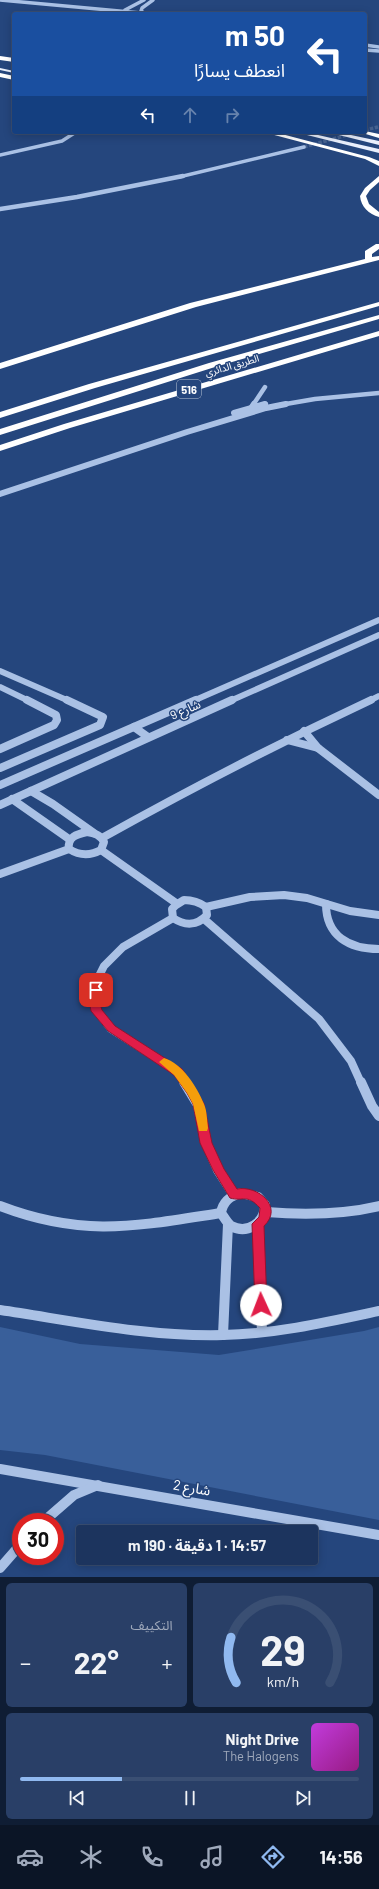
<!DOCTYPE html>
<html lang="ar">
<head>
<meta charset="utf-8">
<style>
  :root { --surface:#1c345e; --page:#293f67; --text:#f1f3f6; --muted:#a0aabc; --line:#3a4f73; --accent:#90b9f0 }
  body { margin:0; font-family:Barlow,"Noto Sans Arabic",sans-serif; background:var(--page); color:var(--text); direction:rtl; height:100vh; display:flex; flex-direction:column; font-size:15px; white-space:nowrap }
  * { box-sizing:border-box; margin:0 }
  p { font-size:13px; color:var(--muted) }
  .icon { flex:none; width:22px; height:22px; fill:none; stroke:currentColor; stroke-width:2; stroke-linecap:round; stroke-linejoin:round }
  .map { position:relative; height:1577px; overflow:hidden; direction:ltr }
  .side { display:flex; flex-direction:column; gap:6px; padding:6px; background:#0f1d34; flex:1 }
  .side>* { flex:none }
  .hud { position:absolute; left:12px; top:12px; width:355px; height:122px; border-radius:4px; box-shadow:0 2px 10px #0003,0 0 0 1px var(--line); direction:rtl; background:#1a4fa0; color:#fff; overflow:hidden }
  .speed { position:absolute; left:12px; top:1513px; display:flex; gap:8px; font-size:20px; font-weight:700; text-align:center }
  .speed>* { display:grid; place-content:center; width:52px; height:52px; border-radius:50%; background:var(--surface); box-shadow:0 2px 10px #0003,0 0 0 1px var(--line); line-height:1 }
  .speed .limit { border:6px solid #d22; background:#fff; color:#111 }
  .pin { position:absolute; display:grid; place-items:center; width:34px; height:34px; color:#fff; margin:-17px; border-radius:8px; box-shadow:0 2px 6px #0006 }
  .me { position:absolute; width:44px; margin:-22px; rotate:358deg; stroke-linejoin:round; filter:drop-shadow(0 0 3px #0008) }
  .turn { display:flex; align-items:center; gap:14px; height:84px; padding:0 16px; font-size:18px }
  .turn .icon { width:52px; height:52px; stroke-width:2.5 }
  .turn b { display:block; font-size:28px; line-height:34px }
  .lanes { display:flex; align-items:center; height:38px; padding:0 16px; background:#0003; justify-content:center; gap:20px; direction:ltr }
  .lanes .off { opacity:.35 }
  .big { font-size:30px; font-weight:700; line-height:1.1 }
  .side .widget { flex:1; display:flex; flex-direction:column; justify-content:center; gap:6px; min-width:0; padding:0 14px; border-radius:6px; background:var(--page) }
  .side .dial { align-items:center; gap:0 }
  .dial svg { height:104px; overflow:visible; fill:none; stroke:var(--line); stroke-width:7; stroke-linecap:round; text-anchor:middle }
  .dial text { fill:var(--text); stroke:none }
  .song { display:flex; align-items:center; gap:12px }
  .cover { width:48px; height:48px; border-radius:6px; background:linear-gradient(135deg,hsl(290 70% 55%),hsl(310 70% 35%)) }
  .played { height:4px; border-radius:2px; background:linear-gradient(90deg,var(--accent) 30%,var(--line) 30%) }
  .keys { display:flex; justify-content:space-around; direction:ltr }
  .heat { display:flex; justify-content:space-between; align-items:center; font-size:22px; direction:ltr }
  .side .tiles { flex:1; display:grid; gap:6px; grid-template-columns:1fr 1fr }
  .widget:last-child { grid-column:span 2 }
  .trip { position:absolute; left:76px; top:1525px; width:242px; height:40px; border-radius:4px; background:var(--surface); box-shadow:0 2px 10px #0003,0 0 0 1px var(--line); font-weight:700; line-height:40px; text-align:center; direction:rtl }
  .tab-bar { display:flex; height:64px; justify-content:space-around; align-items:center; background:#0b1526; color:var(--muted) }
  .tab-bar .icon { width:28px; height:28px }
  .tab-bar .on { color:var(--accent) }
  .tab-bar b { font-size:18px; color:var(--text) }
  .map>svg:first-child { display:block }
  .green { fill:#395f9a }
  .lines { fill:none; stroke-linecap:round; stroke-linejoin:round }
  .minor-tunnel { stroke:#466290; stroke-width:3.5; stroke-dasharray:3.5 1.5; stroke-linecap:butt }
  .minor-far4 { stroke:#aac1e5; stroke-width:3.5 }
  .minor-far3 { stroke:#aac1e5; stroke-width:4.5 }
  .minor-far2 { stroke:#aac1e5; stroke-width:6 }
  .minor-far1 { stroke:#aac1e5; stroke-width:8 }
  .minor { stroke:#aac1e5; stroke-width:10 }
  .major { fill:#eaf0fd; fill-rule:evenodd }
  .highway { fill:#fff; fill-rule:evenodd }
  .route { fill:#e11d48; stroke:#92132f }
  .slow { fill:#f59e0b }
  .labels { text-anchor:middle; dominant-baseline:central; stroke-width:3; stroke-linejoin:round; paint-order:stroke }
  .far-street-label { font-size:10px; fill:#fff; stroke:#25467d }
  .shield { fill:#25467d; stroke:#bec8d8; stroke-width:1 }
  .shield-label { font-size:11px; font-weight:bold; fill:#fff }
  .street-label { font-size:12px; fill:#fff; stroke:#25467d }
  .near-street-label { font-size:14px; fill:#fff; stroke:#25467d }
</style>
</head>
<body>
<div class="map">
<svg width="379" height="1577" viewBox="0 0 379 1577">
  <rect width="100%" height="100%" fill="#25467d"/>
  <path class="green" d="M0,1327l80,17 139,11 145,-24 15,-4v193l-334,-65 -45,-5z"/>
  <g class="lines">
    <g class="minor-tunnel">
      <path d="M365,130l13,-3"/>
      <path d="M304,147l54,-15"/>
    </g>
    <g class="minor-far4">
      <path d="M0,0l152,14"/>
      <path d="M125,10l19,-10"/>
      <path d="M144,13l-3,-2 1,-3 11,-8"/>
      <path d="M365,45l14,2"/>
      <path d="M365,50l14,1"/>
      <path d="M0,155l62,-14 14,-9"/>
      <path d="M179,177l125,-30"/>
    </g>
    <g class="minor-far3">
      <path d="M0,209l77,-12 106,-21"/>
      <path d="M253,405l12,-18"/>
      <path d="M261,405l5,-1"/>
      <path d="M280,405l35,-6 64,-6"/>
    </g>
    <g class="minor-far2">
      <path d="M252,407l2,-3"/>
      <path d="M234,413l31,-9"/>
      <path d="M0,494l187,-62 79,-24 20,-4"/>
      <path d="M0,671l69,30"/>
      <path d="M0,687l29,14"/>
      <path d="M193,701l186,-81"/>
      <path d="M230,701l149,-66"/>
      <path d="M369,701l10,-5"/>
    </g>
    <g class="minor-far1">
      <path d="M134,727l14,10"/>
      <path d="M304,731l14,17 61,47"/>
      <path d="M287,740l31,8"/>
      <path d="M0,749l54,-24 3,-5 -1,-5 -29,-15"/>
      <path d="M0,768l100,-43 3,-8 -36,-17"/>
      <path d="M0,785l196,-85"/>
      <path d="M31,791l22,13 41,29"/>
      <path d="M12,799l57,40"/>
      <path d="M0,805l232,-105"/>
      <path d="M87,832c8,1 13,3 17,10l-3,8c-11,6 -21,6 -32,-1 -2,-12 8,-15 18,-17z"/>
      <path d="M102,838c88,-49 177,-95 269,-138"/>
      <path d="M101,850l75,53"/>
      <path d="M0,874l69,-25"/>
      <path d="M184,900c9,0 15,2 22,7l1,8c-10,11 -22,11 -34,3l-1,-9 4,-4z"/>
      <path d="M326,904c0,32 23,45 53,45"/>
      <path d="M206,907l44,-10 34,-2 23,3 43,13 29,4"/>
      <path d="M173,918l-50,29 -19,19 -7,14 -3,20 3,11 14,18 67,43 7,11"/>
      <path d="M204,919l115,100 32,42 10,22"/>
    </g>
    <g class="minor">
      <path d="M184,1082l14,23 8,38 12,27 16,25"/>
      <path d="M361,1082l11,24 7,10"/>
      <path d="M241,1193l17,4 7,8c0,17 -17,30 -34,21 -4,-3 -7,-9 -10,-13 2,-12 9,-17 20,-20z"/>
      <path d="M0,1206c83,32 137,20 221,7"/>
      <path d="M266,1212c38,3 75,3 113,-6"/>
      <path d="M258,1225l4,107"/>
      <path d="M0,1310c74,11 148,27 223,25 53,-1 105,-13 156,-24"/>
      <path d="M223,1335l5,-111"/>
      <path d="M0,1469l379,66"/>
      <path d="M43,1522l31,-27 24,-10"/>
      <path d="M0,1568l21,-24"/>
    </g>
    <g class="major">
      <path d="M0,68l14,3v2l-14,-3z"/>
      <path d="M295,132h10l74,17v4z"/>
      <path d="M327,132h10l42,9v4z"/>
    </g>
    <g class="highway">
      <path d="M0,56l14,2v4l-14,-2z"/>
      <path d="M0,73l14,3v4l-14,-3z"/>
      <path d="M365,131l14,3v4l-20,-6z"/>
      <path d="M263,132h11l95,25 10,4v5l-14,-7z"/>
      <path d="M379,176v6l-9,8 -4,6 3,8 10,8v5c-10,-3 -18,-10 -19,-21l5,-8z"/>
      <path d="M376,244h3v5l-7,5v3l7,-1v4l-183,47 -196,62v-6l190,-60 175,-44v-8z"/>
      <path d="M379,302v4l-284,82 -95,30v-6l89,-28z"/>
      <path d="M379,315v4l-164,48 -215,68v-6l209,-66z"/>
      <path d="M379,331v5l-309,92 -70,23v-6l64,-21z"/>
    </g>
  </g>
  <path class="route" d="M96,986l5,4 -2,10 3,10 13,16 67,43 13,19 9,16 8,39 12,26 13,20c21,-4 47,18 27,37l3,79 -2,4 -4,1 -5,-1 -1,-4 -3,-81 7,-7 1,-9c-14,-15 -16,-6 -30,-10l-17,-28 -13,-27 -7,-39 -6,-11 -13,-18 -66,-44 -17,-20 -2,-11 2,-10z"/>
  <path class="slow" d="M164,1058c18,5 33,29 40,46 3,7 3,16 4,24l-1,3h-8l-6,-27 -6,-11 -13,-18 -15,-13z"/>
  <g class="labels">
    <g class="far-street-label">
      <text transform="translate(232 365) rotate(-16)">الطريق الدائري</text>
    </g>
    <rect class="shield" x="177" y="380" width="24" height="18" rx="3"/>
    <g class="shield-label">
      <text x="189" y="389">516</text>
    </g>
    <g class="street-label">
      <text transform="translate(185 709) rotate(-24)">شارع 9</text>
    </g>
    <g class="near-street-label">
      <text transform="translate(192 1487) rotate(10)">شارع 2</text>
    </g>
  </g>
</svg>
<div class="speed"><div class="limit">30</div></div>
<div class="pin" style="left:96px;top:990px;background:#d93025"><svg class="icon" aria-label="arrive" viewBox="0 0 24 24"><path d="M6 21V4h12l-3 4 3 4H6"/></svg></div>
<svg class="me" style="left:261px;top:1305px" viewBox="-20 -20 40 40"><circle r="19" fill="#fff"/><path d="M0-13L10 11 0 6-10 11z" fill="#e11d48"/></svg>
<div class="trip">14:57 · 1 دقيقة · 190 m</div>
<div class="hud">
<div class="turn"><svg class="icon" aria-label="left" viewBox="0 0 24 24"><path d="M17 20v-9H6M10 6l-5 5 5 5"/></svg><div><b>50 m</b>انعطف يسارًا</div></div>
<div class="lanes"><svg class="icon" aria-label="left" viewBox="0 0 24 24"><path d="M17 20v-9H6M10 6l-5 5 5 5"/></svg><svg class="icon off" aria-label="ahead" viewBox="0 0 24 24"><path d="M12 20V5M6 11l6-6 6 6"/></svg><svg class="icon off" aria-label="right" viewBox="0 0 24 24"><path d="M7 20v-9h11M14 6l5 5-5 5"/></svg></div>
</div>
</div>
<section class="side">
<div class="tiles">
<div class="widget dial"><svg viewBox="0 0 100 80">
<path d="M14 69A42 42 0 1 1 86 69"/>
<path d="M14 69A42 42 0 0 1 10 34" stroke="#90b9f0"/>
<text x="50" y="56" font-size="32" font-weight="700">29</text>
<text x="50" y="72" font-size="11">km/h</text>
</svg></div>
<div class="widget"><p>التكييف</p>
<div class="heat"><a>−</a><b class="big">22°</b><a>+</a></div>
</div>
<div class="widget">
<div class="song"><i class="cover"></i><div><b>Night Drive</b><p>The Halogens</p></div></div>
<div class="played"></div>
<div class="keys"><svg class="icon" aria-label="previous" viewBox="0 0 24 24"><path d="M18 5L8 12l10 7zM5 5v14"/></svg><svg class="icon" aria-label="pause" viewBox="0 0 24 24"><path d="M8 5v14M16 5v14"/></svg><svg class="icon" aria-label="next" viewBox="0 0 24 24"><path d="M6 5l10 7-10 7zM19 5v14"/></svg></div>
</div>
</div>
</section>
<nav class="tab-bar">
<b>14:56</b>
<svg class="icon on" aria-label="directions" viewBox="0 0 24 24"><path d="M12 3l9 9-9 9-9-9zM9 14v-3h6M13 9l2 2-2 2"/></svg>
<svg class="icon" aria-label="music" viewBox="0 0 24 24"><path d="M9 18V5l10-2v13"/><circle cx="6" cy="18" r="3"/><circle cx="16" cy="16" r="3"/></svg>
<svg class="icon" aria-label="phone" viewBox="0 0 24 24"><path d="M5 4h4l2 5-3 2q2 4 5 5l2-3 5 2v4C11 20 4 13 5 4z"/></svg>
<svg class="icon" aria-label="climate" viewBox="0 0 24 24"><path d="M12 3v18M4 7l16 10M4 17L20 7"/></svg>
<svg class="icon" aria-label="car" viewBox="0 0 24 24"><path d="M5 17H2v-5l4-1 3-4h7l3 4 3 1v5h-3M9 17h6M6 11h13"/><circle cx="7" cy="17" r="2"/><circle cx="17" cy="17" r="2"/></svg>
</nav>
</body>
</html>
